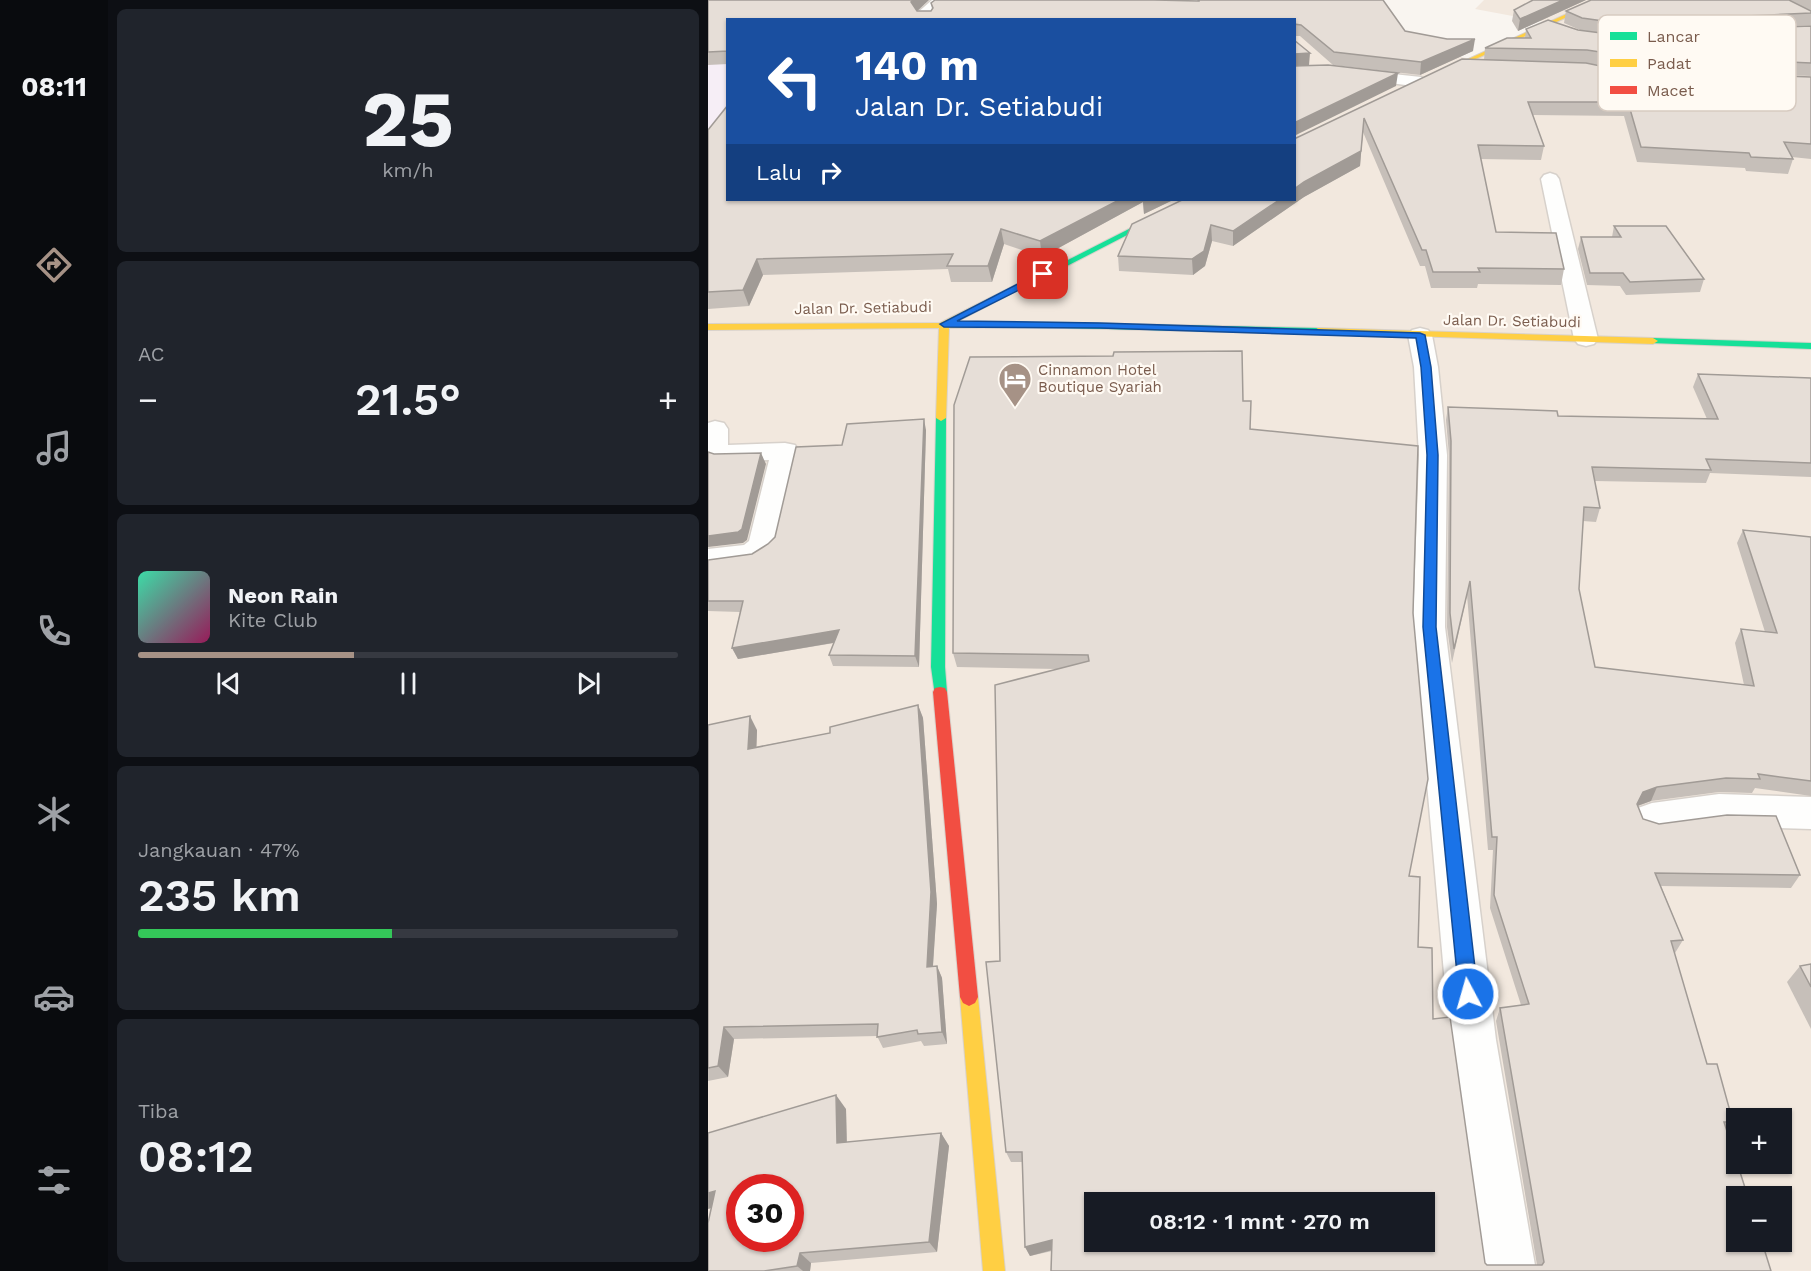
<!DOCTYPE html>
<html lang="id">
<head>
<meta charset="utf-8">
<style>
  :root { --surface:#171b24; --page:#20242c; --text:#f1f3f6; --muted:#9ea1a6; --line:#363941; --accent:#a69286 }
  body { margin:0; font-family:"Work Sans",sans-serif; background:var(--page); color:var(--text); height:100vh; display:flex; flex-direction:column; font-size:22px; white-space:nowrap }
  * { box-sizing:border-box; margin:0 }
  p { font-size:20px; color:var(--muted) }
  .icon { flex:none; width:33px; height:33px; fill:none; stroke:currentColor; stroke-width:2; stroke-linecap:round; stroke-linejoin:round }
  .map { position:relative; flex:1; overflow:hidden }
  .sheet { display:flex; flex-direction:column; gap:9px; padding:9px; background:#0d0f14; width:600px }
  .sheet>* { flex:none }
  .top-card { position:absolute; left:18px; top:18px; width:570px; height:183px; border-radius:0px; box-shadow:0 2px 4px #0004; background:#1a4fa0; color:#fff; overflow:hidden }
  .tools { position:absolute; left:1018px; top:1108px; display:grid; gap:12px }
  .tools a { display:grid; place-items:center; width:66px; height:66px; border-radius:0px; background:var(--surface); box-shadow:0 2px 4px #0004; font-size:30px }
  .speed { position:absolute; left:18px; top:1174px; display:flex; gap:12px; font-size:30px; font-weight:700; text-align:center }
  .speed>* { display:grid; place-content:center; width:78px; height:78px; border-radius:50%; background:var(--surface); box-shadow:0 2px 4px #0004; line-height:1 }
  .speed .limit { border:9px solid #d22; background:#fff; color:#111 }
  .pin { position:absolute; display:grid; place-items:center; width:51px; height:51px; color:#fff; margin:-26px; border-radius:12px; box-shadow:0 3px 9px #0006 }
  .me { position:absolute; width:66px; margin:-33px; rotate:354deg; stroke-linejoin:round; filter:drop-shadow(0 0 4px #0008) }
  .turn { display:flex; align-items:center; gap:21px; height:126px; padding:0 30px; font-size:27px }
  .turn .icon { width:78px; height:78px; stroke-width:2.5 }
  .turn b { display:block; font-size:42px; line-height:51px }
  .then { display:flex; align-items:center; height:57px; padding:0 30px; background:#0003; gap:12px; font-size:22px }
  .big { font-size:45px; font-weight:600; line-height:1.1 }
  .sheet .tile { flex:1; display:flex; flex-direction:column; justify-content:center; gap:9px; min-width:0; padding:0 21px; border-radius:9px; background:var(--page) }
  .sheet .dial { align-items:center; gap:0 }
  .dial b { font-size:78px; line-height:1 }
  .song { display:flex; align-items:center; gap:18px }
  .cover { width:72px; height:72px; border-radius:9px; background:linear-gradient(135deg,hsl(160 70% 55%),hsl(330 70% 35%)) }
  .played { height:6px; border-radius:3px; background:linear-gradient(90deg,var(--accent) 40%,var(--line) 40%) }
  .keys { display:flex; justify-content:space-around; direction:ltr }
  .heat { display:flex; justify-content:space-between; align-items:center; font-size:33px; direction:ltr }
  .charge { height:9px; border-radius:4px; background:linear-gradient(90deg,#34c759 47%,var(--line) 0) }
  .trip { position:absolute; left:376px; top:1192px; width:351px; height:60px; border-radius:0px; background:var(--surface); box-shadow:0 2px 4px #0004; font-weight:600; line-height:60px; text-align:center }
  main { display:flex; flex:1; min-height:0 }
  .tab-bar { display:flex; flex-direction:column; width:108px; justify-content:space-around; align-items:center; background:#090b0e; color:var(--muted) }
  .tab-bar .icon { width:42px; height:42px }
  .tab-bar .on { color:var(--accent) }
  .tab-bar b { font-size:27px; color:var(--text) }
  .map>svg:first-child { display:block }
  .residential { fill:#f2e8de; fill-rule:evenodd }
  .education { fill:#f6eef6 }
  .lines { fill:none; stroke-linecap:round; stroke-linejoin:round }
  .street-casing { stroke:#d7d1cb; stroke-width:3 }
  .fast-casing { stroke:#d9d2cb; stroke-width:2 }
  .slow-casing { stroke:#d9d2cb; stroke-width:2 }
  .jam-casing { stroke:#d9d2cb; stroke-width:2 }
  .street { fill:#fefefd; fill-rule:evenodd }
  .fast { fill:#16e098; fill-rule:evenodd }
  .slow { fill:#ffcf43; fill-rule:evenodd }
  .jam { fill:#f24e42; fill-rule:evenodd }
  .wall { fill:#c6bfb9 }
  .shaded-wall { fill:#a19b96 }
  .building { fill:#e6ded7; stroke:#a19b96; stroke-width:1.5; fill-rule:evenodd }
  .route { fill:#1a73e8; stroke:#114b97; stroke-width:1.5 }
  .labels { text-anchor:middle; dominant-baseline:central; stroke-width:4.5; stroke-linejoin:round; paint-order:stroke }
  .far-street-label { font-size:15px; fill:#7a5c4d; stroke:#fffaf3 }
  .far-poi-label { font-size:15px; fill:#7a5c4d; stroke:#fffaf3; text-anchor:start }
  .key { fill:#fffaf3; stroke:#d7cbc1; stroke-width:1.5 }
  .key-label { font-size:16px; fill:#7a5c4d }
</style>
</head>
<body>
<main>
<nav class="tab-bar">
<b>08:11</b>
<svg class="icon on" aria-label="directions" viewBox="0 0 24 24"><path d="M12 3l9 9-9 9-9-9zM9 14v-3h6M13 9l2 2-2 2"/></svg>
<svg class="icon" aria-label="music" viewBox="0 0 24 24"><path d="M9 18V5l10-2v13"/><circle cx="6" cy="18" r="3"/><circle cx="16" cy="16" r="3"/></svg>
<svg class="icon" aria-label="phone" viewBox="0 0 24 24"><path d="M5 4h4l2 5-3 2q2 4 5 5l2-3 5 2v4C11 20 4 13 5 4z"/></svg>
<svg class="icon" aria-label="climate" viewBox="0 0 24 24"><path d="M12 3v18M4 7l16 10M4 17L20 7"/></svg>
<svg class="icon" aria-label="car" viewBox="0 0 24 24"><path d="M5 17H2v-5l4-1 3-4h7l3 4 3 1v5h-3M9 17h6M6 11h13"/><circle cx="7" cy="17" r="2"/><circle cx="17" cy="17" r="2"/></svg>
<svg class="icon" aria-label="filters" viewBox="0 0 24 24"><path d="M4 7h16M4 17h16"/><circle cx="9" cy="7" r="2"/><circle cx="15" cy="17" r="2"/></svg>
</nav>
<section class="sheet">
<div class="tile dial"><b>25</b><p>km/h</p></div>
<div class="tile"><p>AC</p>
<div class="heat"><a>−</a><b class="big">21.5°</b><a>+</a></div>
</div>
<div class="tile">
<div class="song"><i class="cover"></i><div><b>Neon Rain</b><p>Kite Club</p></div></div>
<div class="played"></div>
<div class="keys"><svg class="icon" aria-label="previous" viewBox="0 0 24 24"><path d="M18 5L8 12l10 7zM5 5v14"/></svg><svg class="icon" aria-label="pause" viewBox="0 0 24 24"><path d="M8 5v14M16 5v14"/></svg><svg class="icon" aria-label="next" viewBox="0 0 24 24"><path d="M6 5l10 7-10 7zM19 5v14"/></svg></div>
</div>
<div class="tile"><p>Jangkauan · 47%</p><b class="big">235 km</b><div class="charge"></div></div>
<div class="tile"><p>Tiba</p><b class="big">08:12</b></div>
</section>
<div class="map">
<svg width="1103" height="1271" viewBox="0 0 1103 1271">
  <rect width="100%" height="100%" fill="#f9f5f0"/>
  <path class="residential" d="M776,0h327v1271h-1103v-1086l20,15h566v-177l177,36 79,-36 -75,-14zM1029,1119h45v45h-45zM32,1188h50v51h-50zM1029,1197h45v45h-45zM387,1203h330v39h-330z"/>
  <path class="education" d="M0,0l20,20 -1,149 -19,16z"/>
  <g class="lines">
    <g class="street-casing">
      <g id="street">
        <path d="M224,0h14l-15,14 2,6h-14l-3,-6z"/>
        <path d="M620,67l93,10 8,5 -8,5 -93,-12 -34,2v-9z"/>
        <path d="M842,173l6,2 3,4 39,160 -4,5 -8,2 -8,-2 -4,-5 -33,-160 3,-4z"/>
        <path d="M712,328l8,2 4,5 6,32 9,88 -2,172 51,413 40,231h-54l-32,-231 -37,-413 6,-172 -5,-88 -6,-32 4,-5z"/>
        <path d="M7,421l9,2 4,6v16l57,-2 10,2 4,6 -21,95c-15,23 -46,20 -70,23v-20l36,-4 5,-4 20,-81 -50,2 -11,-3v-36z"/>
        <path d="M1011,794l92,3v32l-92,-3 -67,9 -14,-5 -5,-11 5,-11 14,-5z"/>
      </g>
    </g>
    <g class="fast-casing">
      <g id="fast">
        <path d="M478,200h9l-128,66 -7,-2z"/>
        <path d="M318,322l292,6 5,3 -5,3 -295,-7v-4z"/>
        <path d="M945,338l158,5v6l-161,-6 -2,-2z"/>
        <path d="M233,415l5,3 -1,249 2,25 -2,4h-10l-4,-29 5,-249z"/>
      </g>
    </g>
    <g class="slow-casing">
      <g id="slow">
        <path d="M889,0h7l-174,80 -5,-1z"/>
        <path d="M353,262l7,2 -114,59 72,-1 3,1v4l-80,1 -3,90 -5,3 -5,-3 3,-90 -231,2v-6l232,-1z"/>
        <path d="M610,328l335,10 5,3 -5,3 -338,-11 -2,-2z"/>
        <path d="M261,988l6,3 3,6 27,274h-22l-23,-274 3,-6z"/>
      </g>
    </g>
    <g class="jam-casing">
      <path id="jam" d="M232,687l5,1 2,4 31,305 -3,6 -6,3 -6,-3 -3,-6 -27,-305 2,-4z"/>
    </g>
    <use href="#street" class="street"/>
    <use href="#fast" class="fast"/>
    <use href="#slow" class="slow"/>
    <use href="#jam" class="jam"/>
  </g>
  <g class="wall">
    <path d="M0,0h221l-12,11h14l1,-2 -1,-6 266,-2v-1h186l22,31 68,20 -53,24 -87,-10 -33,-29h-6v-16h-566v44l-20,1z"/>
    <path d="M825,0h53l-68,31 -6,-10 2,-11z"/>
    <path d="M1082,0h21v25l-92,4 -49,7 -55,-1 -35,-5 -16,-7 2,-12z"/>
    <path d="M1103,26v50l-194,-8 -23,-4 26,6 191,7v82l-19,-2 1,2 -5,15 -42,-3 -1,-3 -108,-6 -13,-46 -91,-1 11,31 -3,14 -60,-1 15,73 68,37 -3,16 -83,-1 -1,4h-46l-6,-22h-5l-57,-134 -3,34 -56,31 -71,49 -21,-5 -7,25 -12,9 -74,-4 -1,-15 176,-56v-61l190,-79 1,-12 40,-10 1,-9 52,1 39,5 56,1z"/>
    <path d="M0,130l465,70 -29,14 -1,-12 -101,55 -38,-13 -12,38h-41l-3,-13 -185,6 -14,31 -41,3z"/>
    <path d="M906,226l90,53 -4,13 -74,3 -6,-9 -33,-1 -9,-36 3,-12h31z"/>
    <path d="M990,374l113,4v99l-101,-4 -4,10 -112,-2 6,27 -4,14 -13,-1 -4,68 16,78 149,18 -9,-42 6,-14 24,3 -28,-89 6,-13 68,7v259l-56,-8 -3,5 -33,-1 -68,9 -13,5 5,13 157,56 -9,13 -130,-2 22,54 -8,13h-1l33,111 26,58 -6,7 44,142h-720l1,-20 -22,5 -5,-9 -2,-85h-12l-5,-10 -6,-191 58,-292 -101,-2 -4,-14 290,-252 8,28 162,184 -4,263 9,71 67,316 2,2h50l-41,-244 4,-13 21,-3 -31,-97 3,-58h-5l-21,-255 -15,68 -5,-36 2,-172 -3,-35 2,-13 110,9 149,3 -14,-32z"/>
    <path d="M218,430l-7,237 -86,-1 -4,-11 5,-12 -96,16 -6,-11 8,-36 -32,-1v-51l44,-6 16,-10 7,-7 67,-92z"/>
    <path d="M210,705l5,13 14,186 -4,63 4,-1 5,12 5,66 -23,2 -3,-5 -38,7 -6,-12 -143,3 -6,38 -20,4v-356l49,5 -1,17 74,-14z"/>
    <path d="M1103,964v65l-24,-47 13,-16z"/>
    <path d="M138,1109l1,33 94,-9 8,13 -12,106 -126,11 -1,8h-102l3,-63 -3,1z"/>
  </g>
  <g class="shaded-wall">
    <path d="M206,0h15l-15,14 -3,-12z"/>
    <path d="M855,0h23l-68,31 2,-12z"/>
    <path d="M1014,17l-3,12 -49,7 3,-12z"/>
    <path d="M767,39l-2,12 -53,24 1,-13z"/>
    <path d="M602,53l-1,12 -15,1v-12z"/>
    <path d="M690,73l-2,13 -102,50v-13z"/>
    <path d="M656,118l-4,48 -56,31 -71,49v-15l46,-31h15v-11z"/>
    <path d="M411,200h54l-29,14 -1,-12 -101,55 -2,-16z"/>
    <path d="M503,225l1,16 -7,25 -12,9 -1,-16z"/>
    <path d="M293,229l3,15 -12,38 -4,-16z"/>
    <path d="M49,259l6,16 -14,31 -6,-16z"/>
    <path d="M216,419l2,11 -7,237 -4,-11z"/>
    <path d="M53,453l5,11 -19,76 -4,3 -35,4v-11z"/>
    <path d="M131,630l5,11 -106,18 -6,-11z"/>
    <path d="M210,705l5,13 14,186 -5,75 -5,-12z"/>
    <path d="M42,716l7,14 -1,32 -8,-13z"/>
    <path d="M949,787l-6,14 -14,5v-2l6,-12z"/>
    <path d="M229,966l5,12 5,66 -5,-12z"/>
    <path d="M16,1027l10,12 -6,38 -10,-11z"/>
    <path d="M128,1095l10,14 1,47 -10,-13z"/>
    <path d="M233,1133l8,13 -12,106 -8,-10z"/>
    <path d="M7,1191l14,12 -21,6v-16z"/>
    <path d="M344,1240l4,9 -26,7 -5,-9z"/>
    <path d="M92,1253l11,10 -1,8h-7l-6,-5z"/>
  </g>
  <g class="building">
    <path d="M0,0h206l-3,2 6,9h14l2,-3 -2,-5 4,-3h219l45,1v-1h184l22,31 42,8h28l-54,23 -87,-10 -33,-27 -7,-1v-4h-566v31l-20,1z"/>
    <path d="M825,0h30l-43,19 -6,-9z"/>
    <path d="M883,0h198l22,11v2l-89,4 -49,7 -55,-1 -36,-5 -16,-7z"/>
    <path d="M840,20l30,10 39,5 56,1 50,-7 88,-3v37l-191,-8 -33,-5 -102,-2 22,-10h24l-5,-9z"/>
    <path d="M586,40l16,13 -16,1z"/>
    <path d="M754,59l124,4 34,7 191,7v67l-27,-2 9,17 -42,-2 -2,-4 -108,-6 -13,-45h-100l16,44 -66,-1 18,87 60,1 8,36 -86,-1 2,4h-47l-7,-22h-4l-58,-132 -3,33 -57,31 -10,7v-50z"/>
    <path d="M620,65l70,8 -104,50v-57z"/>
    <path d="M20,105v95h391l-79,41 -39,-12 -13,37h-41l6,-12 -196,5 -14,31 -35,2v-162z"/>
    <path d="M474,200h97l-46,31 -22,-6 -7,26 -12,8 -74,-3 14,-32z"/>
    <path d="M906,226h52l38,53 -74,3 -7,-9h-33l-9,-36h40z"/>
    <path d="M534,351l1,50h8l-1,28 168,17 -5,167 15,166 -19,97 11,1 -2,70 14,1 1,71 17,-2 35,246 2,2h55l2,-3 -44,-254 29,-4 -35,-109 3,-58h-5l-22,-256 -16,68 -4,-36 1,-172 -3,-34 109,4 1,5 160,3 -20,-45 113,4v85l-105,-4 5,11 -119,-3 8,41 -16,-1 -5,82 16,78 159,19 -13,-57 36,4 -34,-103 68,7v244l-53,-7 2,5 -34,-1 -69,9 -14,5 -6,12 6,15 16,5 68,-9 49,1 24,59 -145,-2 28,67 -12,1 36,123h10l16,58h-9l24,75h-11v45h25l9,29h-720l1,-31 -27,7 -3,-95h-16l-20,-190 14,-1 -5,-276 94,-24 -1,-6 -135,-2 1,-248 16,-48 143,-1 1,-4zM387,1203h330v39h-330z"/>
    <path d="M216,419l-9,237 -86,-1 10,-25 -107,18 11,-47h-35v-41l44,-6 16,-10 7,-7 21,-90 46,-2 5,-21z"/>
    <path d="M0,452l6,2 47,-1 -19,76 -4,3 -30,4z"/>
    <path d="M210,705l13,187 -4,75 10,-1 5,66 -24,2 -1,-4 -40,7 1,-13 -154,3 -6,39 -10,2v-343l42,-9 -2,33 82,-16v-6z"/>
    <path d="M1103,964v23l-11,-21z"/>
    <path d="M128,1095l1,48 104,-10 -12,109 -129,11 -3,13 -33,5h-56v-48l7,-32 -7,2v-60zM32,1188h50v51h-50z"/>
  </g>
  <path class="route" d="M335,271l5,3 -1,2 -90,45 143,2 320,10 5,2 6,32 7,88 -2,172 42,367 -3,6 -7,3 -6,-3 -3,-6 -36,-367 4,-172 -6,-88 -5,-29 -316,-10 -156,-1 -4,-3z"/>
  <defs>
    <g id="hotel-pin" transform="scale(1.725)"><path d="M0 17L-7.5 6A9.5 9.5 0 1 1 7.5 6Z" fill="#a69286" stroke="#fffaf3"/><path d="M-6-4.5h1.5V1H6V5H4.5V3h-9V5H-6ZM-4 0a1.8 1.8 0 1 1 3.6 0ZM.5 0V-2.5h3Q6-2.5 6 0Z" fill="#fff"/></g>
  </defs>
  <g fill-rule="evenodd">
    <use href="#hotel-pin" x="307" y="379"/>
  </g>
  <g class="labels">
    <g class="far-street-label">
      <text transform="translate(155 308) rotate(-1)">Jalan Dr. Setiabudi</text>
      <text transform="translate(804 321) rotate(1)">Jalan Dr. Setiabudi</text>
    </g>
    <g class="far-poi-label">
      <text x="330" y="370">Cinnamon Hotel<tspan x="330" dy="17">Boutique Syariah</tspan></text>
    </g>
  </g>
  <rect x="890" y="15" width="198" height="96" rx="9" class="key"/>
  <rect x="902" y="32" width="27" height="8" fill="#16e098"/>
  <rect x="902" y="59" width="27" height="8" fill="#ffcf43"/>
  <rect x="902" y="86" width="27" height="8" fill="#f24e42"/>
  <g class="key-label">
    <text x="939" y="42">Lancar</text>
    <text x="939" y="69">Padat</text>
    <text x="939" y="96">Macet</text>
  </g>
</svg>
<div class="tools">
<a>+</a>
<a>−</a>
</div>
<div class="speed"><div class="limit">30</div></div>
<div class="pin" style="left:335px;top:274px;background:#d93025"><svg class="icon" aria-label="arrive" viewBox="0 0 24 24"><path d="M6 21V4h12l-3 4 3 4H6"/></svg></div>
<svg class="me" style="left:760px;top:994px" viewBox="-20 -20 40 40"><circle r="17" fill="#1a73e8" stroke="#fff" stroke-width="3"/><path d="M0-11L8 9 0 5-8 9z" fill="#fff"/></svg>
<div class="trip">08:12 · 1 mnt · 270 m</div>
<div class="top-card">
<div class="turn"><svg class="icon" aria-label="left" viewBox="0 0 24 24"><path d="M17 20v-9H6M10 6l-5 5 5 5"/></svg><div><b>140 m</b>Jalan Dr. Setiabudi</div></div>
<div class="then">Lalu<svg class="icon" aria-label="right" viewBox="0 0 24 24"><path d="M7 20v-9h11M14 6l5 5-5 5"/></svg></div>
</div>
</div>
</main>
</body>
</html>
